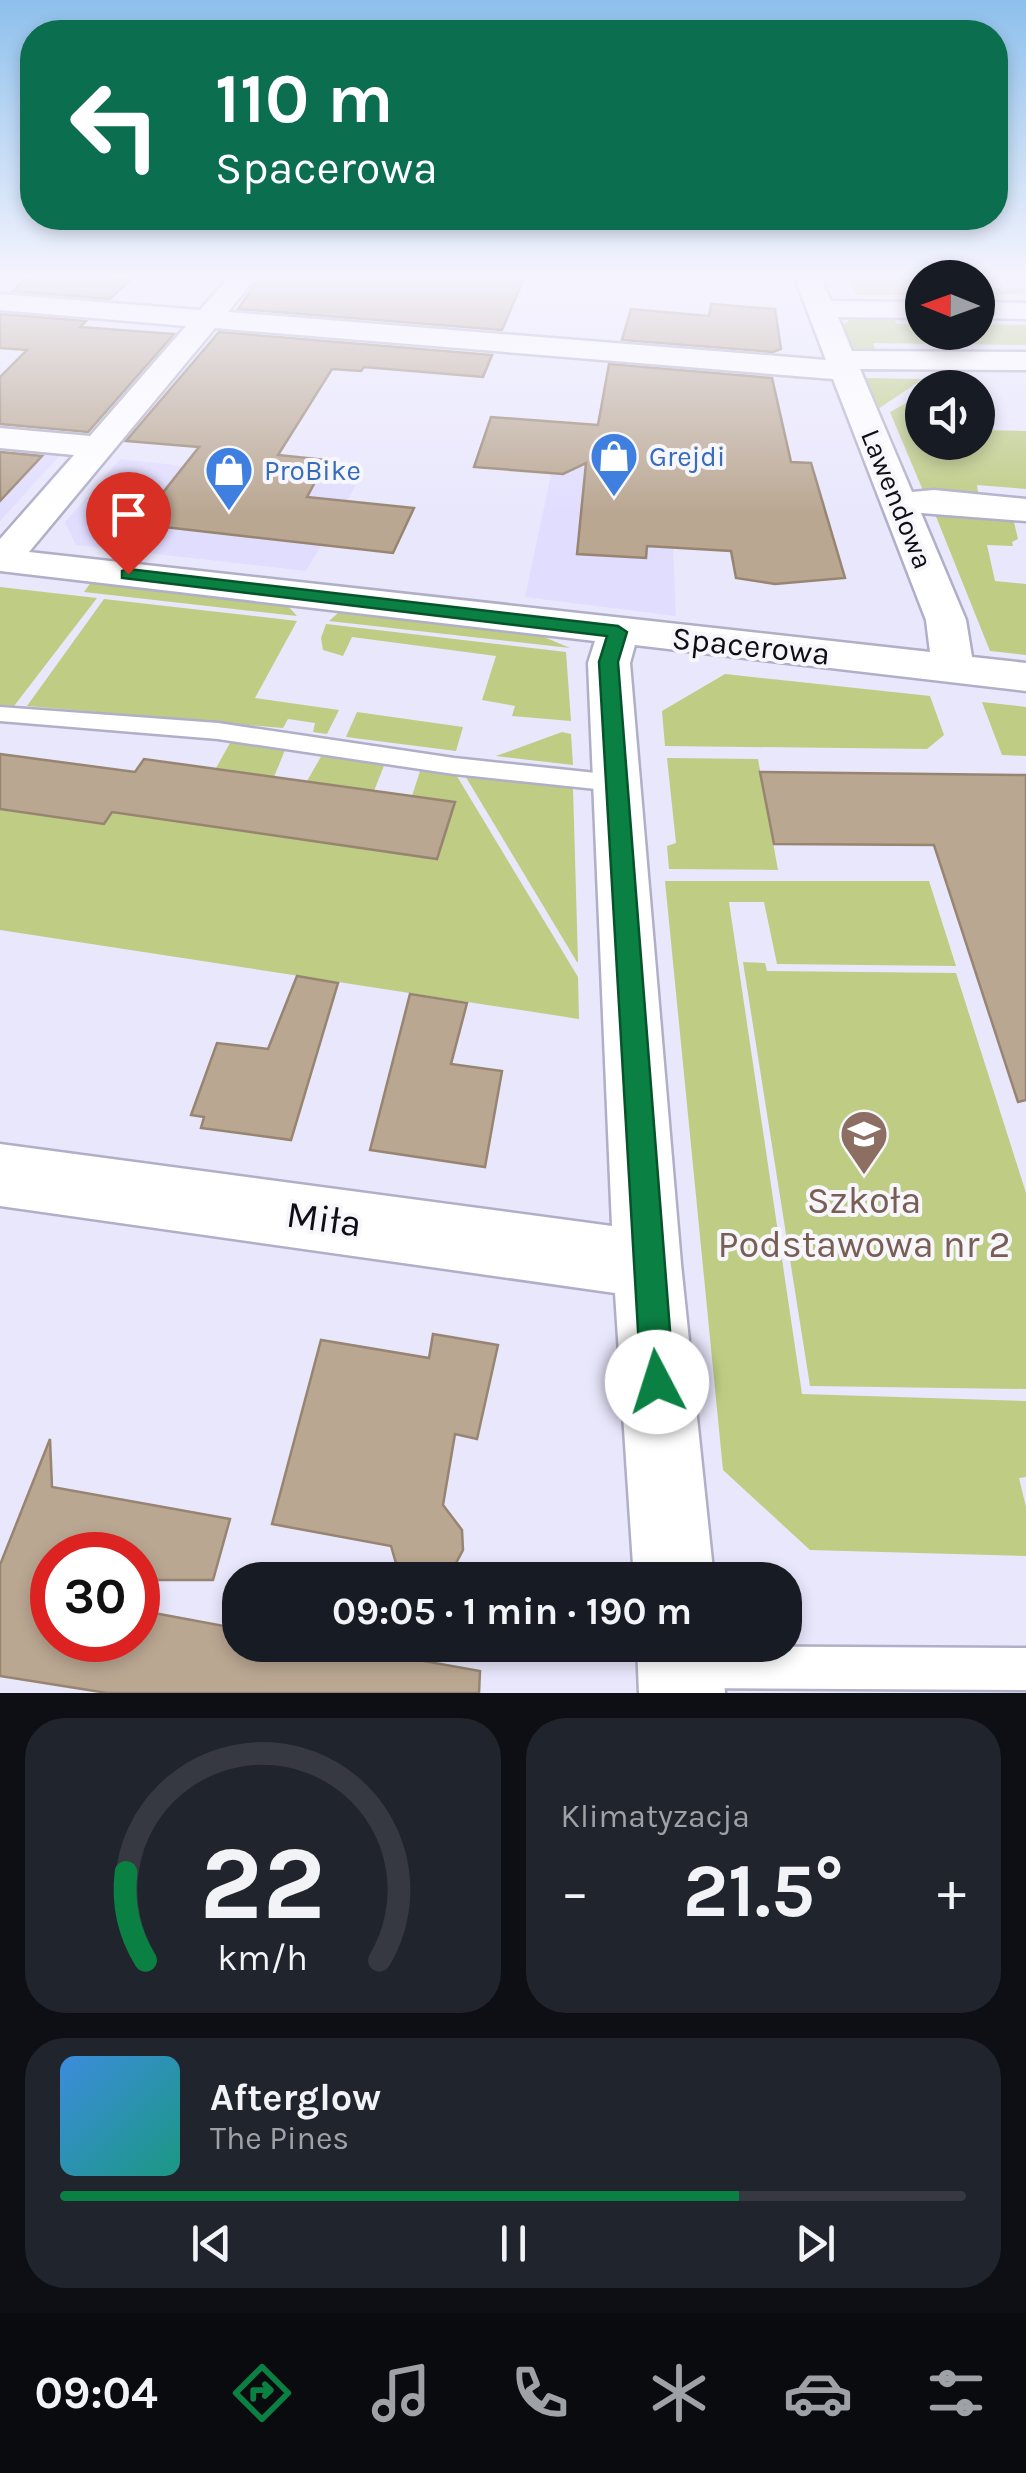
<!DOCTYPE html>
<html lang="pl">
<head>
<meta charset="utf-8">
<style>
  :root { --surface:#171b24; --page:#20242c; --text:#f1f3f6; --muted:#9ea1a6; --line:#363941; --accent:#0b8043 }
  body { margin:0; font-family:Karla,sans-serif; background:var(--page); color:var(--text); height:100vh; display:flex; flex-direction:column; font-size:38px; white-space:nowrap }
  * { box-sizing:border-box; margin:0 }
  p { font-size:32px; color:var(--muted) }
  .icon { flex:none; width:55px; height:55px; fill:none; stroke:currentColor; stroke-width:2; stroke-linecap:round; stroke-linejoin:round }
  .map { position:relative; height:1693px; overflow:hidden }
  .sheet { display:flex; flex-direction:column; gap:25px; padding:25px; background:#0d0f14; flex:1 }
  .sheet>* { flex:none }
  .banner { position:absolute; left:20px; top:20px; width:988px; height:210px; border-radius:40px; box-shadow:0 5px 15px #0003; background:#0b6e4f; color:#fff; overflow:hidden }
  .needle { width:65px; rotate:271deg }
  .fabs { position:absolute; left:905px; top:260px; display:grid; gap:20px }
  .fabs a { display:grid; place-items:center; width:90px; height:90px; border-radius:50%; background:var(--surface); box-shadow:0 5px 15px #0003; font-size:50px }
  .speed { position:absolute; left:30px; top:1532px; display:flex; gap:20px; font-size:50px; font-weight:700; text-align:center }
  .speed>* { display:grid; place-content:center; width:130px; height:130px; border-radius:50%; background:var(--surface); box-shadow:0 5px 15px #0003; line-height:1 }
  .speed .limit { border:15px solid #d22; background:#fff; color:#111 }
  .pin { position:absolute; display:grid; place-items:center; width:85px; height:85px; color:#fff; margin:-102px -42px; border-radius:50% 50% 50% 0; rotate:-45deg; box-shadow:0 0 10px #0007 }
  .pin .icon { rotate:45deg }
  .me { position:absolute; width:110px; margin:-55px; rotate:355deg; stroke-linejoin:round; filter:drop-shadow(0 0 8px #0008) }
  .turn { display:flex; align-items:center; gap:35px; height:210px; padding:0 30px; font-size:45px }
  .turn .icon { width:130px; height:130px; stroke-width:2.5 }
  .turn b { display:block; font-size:70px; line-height:85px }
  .big { font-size:75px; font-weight:700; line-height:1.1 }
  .sheet .card { flex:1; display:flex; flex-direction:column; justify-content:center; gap:15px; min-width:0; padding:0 35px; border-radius:40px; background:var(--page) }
  .sheet .dial { align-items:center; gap:0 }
  .dial svg { height:260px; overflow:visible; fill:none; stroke:var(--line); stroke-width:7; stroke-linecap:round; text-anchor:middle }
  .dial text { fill:var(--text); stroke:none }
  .song { display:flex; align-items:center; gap:30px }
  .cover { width:120px; height:120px; border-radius:15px; background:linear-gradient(135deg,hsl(210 70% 55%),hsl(170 70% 35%)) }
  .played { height:10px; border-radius:5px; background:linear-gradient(90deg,var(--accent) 75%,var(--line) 75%) }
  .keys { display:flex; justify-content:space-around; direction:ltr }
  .heat { display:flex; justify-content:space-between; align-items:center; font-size:55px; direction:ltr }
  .sheet .tiles { flex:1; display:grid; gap:25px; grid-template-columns:1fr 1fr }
  .card:last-child { grid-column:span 2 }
  .trip { position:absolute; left:222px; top:1562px; width:580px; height:100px; border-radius:40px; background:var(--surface); box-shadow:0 5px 15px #0003; font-weight:700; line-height:100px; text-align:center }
  .tabs { display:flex; height:160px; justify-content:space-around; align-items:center; background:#090b0e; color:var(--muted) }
  .tabs .icon { width:70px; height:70px }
  .tabs .current { color:var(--accent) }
  .tabs b { font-size:45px; color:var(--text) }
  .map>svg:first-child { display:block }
  .built { fill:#e1ddff }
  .green { fill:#becc84 }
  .building { fill:#baa792; stroke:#978571; stroke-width:2.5 }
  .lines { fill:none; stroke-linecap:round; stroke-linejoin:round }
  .lane-casing { stroke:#b1aec7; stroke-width:5 }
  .street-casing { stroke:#b1aec7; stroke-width:5 }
  .lane { fill:#fff; fill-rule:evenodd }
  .street { fill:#fff; fill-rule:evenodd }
  .route { fill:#0b8043; stroke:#07532c; stroke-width:2.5 }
  .labels { text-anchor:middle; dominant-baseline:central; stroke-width:8; stroke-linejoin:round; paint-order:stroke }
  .far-shop-label { font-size:28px; fill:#366cbe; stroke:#f6f6fb; text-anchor:start }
  .far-street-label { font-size:28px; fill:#0f0e17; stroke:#f6f6fb }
  .street-label { font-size:32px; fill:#0f0e17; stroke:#f6f6fb }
  .near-education-label { font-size:38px; fill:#785e54; stroke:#f6f6fb }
  .near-street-label { font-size:38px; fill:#0f0e17; stroke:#f6f6fb }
</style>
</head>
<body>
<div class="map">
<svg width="1026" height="1693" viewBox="0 0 1026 1693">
  <rect width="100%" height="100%" fill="#e9e7fc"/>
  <g class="built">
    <path d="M562,423l106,8 8,185 -151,-19z"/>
    <path d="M0,446l63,6 -63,69z"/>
    <path d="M120,459l236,26 -50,86 -230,-26 -11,-23z"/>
  </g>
  <g class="green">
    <path d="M848,276h137l8,12h33v5l-48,3v-18h-56v17h-61l-5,-1z"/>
    <path d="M855,316l38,1 4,7h25v8h56v-8l48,1v20l-153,-2 4,11 -29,-6 -9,-20z"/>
    <path d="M866,378l57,1 -45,30h-5l-12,-28z"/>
    <path d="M908,402l14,27v13h56v-12l48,1v58l-49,-4 2,13 -55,-5 -34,-81z"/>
    <path d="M935,514l79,8 4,17 -6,3 1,4 -26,-1 8,36 31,3v71l-36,-4z"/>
    <path d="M91,582l196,23 10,11 -213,-24z"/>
    <path d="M0,587l97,11 -83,108 -14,-1z"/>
    <path d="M104,599l193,22 -42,77 84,12 -12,24 -14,-2 2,-9 -27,-4 -5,9 -256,-22z"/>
    <path d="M338,613l199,21 33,14 -241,-27z"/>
    <path d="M326,624l240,28 5,69 -59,-5 3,-10 -33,-6 14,-44 -144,-19 -9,19 -20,-6 -2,-12z"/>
    <path d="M725,674l205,22 14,39 -17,14 -262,-3 -3,-35z"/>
    <path d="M982,702l44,5v49l-24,-1z"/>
    <path d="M357,712l106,15 -7,24 -110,-14z"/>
    <path d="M562,732l9,2 2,31 -77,-9z"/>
    <path d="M230,743l55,7 -11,27 -58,-9z"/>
    <path d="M322,755l63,8 -11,28 -67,-10z"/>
    <path d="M667,758l91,1 20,111 -109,-1 -2,-23 9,-3z"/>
    <path d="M421,768l34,5 123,204 1,42 -579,-89v-121l104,15 8,-12 325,47 18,-57 -43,-6z"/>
    <path d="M464,774l109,14 5,174h-1z"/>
    <path d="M665,881h264l27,85 -179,-2 -13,-62h-35l73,492 224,7v76l-7,1 7,29v49l-216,-6 -87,-80z"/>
    <path d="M743,962l22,1 2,8 189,2 70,220v196l-216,-3z"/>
  </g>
  <g class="building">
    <path d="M28,276h56l47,3 -21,20 -97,-8z"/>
    <path d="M261,276h264l-23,54 -264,-21z"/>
    <path d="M711,304l64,5 6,40 -8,3 -151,-12 9,-31 78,7z"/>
    <path d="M0,314l86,7 -6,6 94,7 -86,98 -88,-8v-47l27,-27 -27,-2z"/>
    <path d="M219,332l273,23 -9,22 -119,-10 -3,4 -29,-2 -54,86 49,5 -20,37 107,11 -21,45 -255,-29 61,-77 -73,-6z"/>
    <path d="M609,364l163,14 19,84 20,1 34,115 -70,6 -39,-6 -5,-27 -84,-5 -1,12 -69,-4 9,-91 -23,11 -89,-7 17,-50 107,8z"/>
    <path d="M0,452l42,4 -42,45z"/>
    <path d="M0,754l135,18 9,-13 311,43 -18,57 -325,-47 -8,12 -104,-15z"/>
    <path d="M760,772l266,3v325l-8,2 -84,-257 -160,-1z"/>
    <path d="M297,976l41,7 -47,157 -90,-12 3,-11 -13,-2 26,-72 51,6z"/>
    <path d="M410,994l57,9 -16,61 51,7 -17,96 -115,-17z"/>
    <path d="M433,1334l65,11 -21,94 -22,-5 -12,71 19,25 1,20 -16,30h-39l-10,-10 -7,-24 -119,-22 49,-184 108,18z"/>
    <path d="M50,1439l2,48 178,32 -17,61h-75v-25h-86v85h86v-30l102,19v16h94l146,26 -1,22h-372l-107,-17v-111z"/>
  </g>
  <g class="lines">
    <g class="lane-casing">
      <g id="lane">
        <path d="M0,707l218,16 236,35 161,17 12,8 -12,8 -161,-17 -236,-35 -218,-18z"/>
        <path d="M691,1646l335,2v42l-335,-2 -15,-6 -6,-15 6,-15z"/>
      </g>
    </g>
    <g class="street-casing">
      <g id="street">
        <path d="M230,276h27l-29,36 598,48 -32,-84h26l11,25 91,1v16l-84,-1 14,34 174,1v18l-166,-1 52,123 22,-2 92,9v22l-105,-8 45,107 6,37 54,6v28l-391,-46 -5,18 51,601 33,316h-80l-19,-287 -615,-87v-62l612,82 -24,-563 7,-22 -595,-70v-32l74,-84 -74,-7v-20l90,8 96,-110 -186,-16v-16l200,16zM215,328l618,51 93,241 4,32 -901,-100z"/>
        <path d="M978,302l48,1v16l-48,-1z"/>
        <path d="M637,1645h84l4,48h-86z"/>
      </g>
    </g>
    <use href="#lane" class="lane"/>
    <use href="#street" class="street"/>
  </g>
  <linearGradient id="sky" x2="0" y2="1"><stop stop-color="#8dc0ec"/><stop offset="0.54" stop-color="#f5f4fe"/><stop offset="1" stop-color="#f5f4fe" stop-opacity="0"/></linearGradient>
  <rect width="1026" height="513" fill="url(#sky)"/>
  <path class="route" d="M128,569l490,57 9,6 -9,30 56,720 -5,12 -12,5 -11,-5 -5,-12 -42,-720 8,-26 -485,-58v-7z"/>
  <defs>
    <g id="shop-pin" transform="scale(2.5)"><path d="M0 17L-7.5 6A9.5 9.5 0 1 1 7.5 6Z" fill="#3f7fe0" stroke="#f6f6fb"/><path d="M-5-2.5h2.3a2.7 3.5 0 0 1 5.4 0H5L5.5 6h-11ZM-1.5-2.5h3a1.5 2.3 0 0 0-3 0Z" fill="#fff"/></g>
    <g id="school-pin" transform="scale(2.5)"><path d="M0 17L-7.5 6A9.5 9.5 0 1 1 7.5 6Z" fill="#8d6e63" stroke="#f6f6fb"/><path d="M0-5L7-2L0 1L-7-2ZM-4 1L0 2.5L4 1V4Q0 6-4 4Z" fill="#fff"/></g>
  </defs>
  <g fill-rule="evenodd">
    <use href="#shop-pin" x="614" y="456"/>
    <use href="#shop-pin" x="229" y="470"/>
    <use href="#school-pin" x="864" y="1134"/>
  </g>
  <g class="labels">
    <g class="far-shop-label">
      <text x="649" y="456">Grejdi</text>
      <text x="264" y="470">ProBike</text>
    </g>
    <g class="far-street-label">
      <text transform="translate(897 499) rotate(68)">Lawendowa</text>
    </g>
    <g class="street-label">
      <text transform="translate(751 646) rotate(6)">Spacerowa</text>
    </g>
    <g class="near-education-label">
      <text x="864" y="1200">Szkoła<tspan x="864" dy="44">Podstawowa nr 2</tspan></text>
    </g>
    <g class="near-street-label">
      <text transform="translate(324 1219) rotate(8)">Miła</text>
    </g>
  </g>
</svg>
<div class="fabs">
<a><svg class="needle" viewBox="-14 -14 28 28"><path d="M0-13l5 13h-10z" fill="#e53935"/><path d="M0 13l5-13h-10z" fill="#9ea1a6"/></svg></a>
<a><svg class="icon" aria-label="sound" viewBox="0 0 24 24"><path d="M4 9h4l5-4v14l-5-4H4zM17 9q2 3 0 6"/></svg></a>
</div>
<div class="speed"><div class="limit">30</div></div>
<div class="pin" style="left:128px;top:574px;background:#d93025"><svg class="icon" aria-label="arrive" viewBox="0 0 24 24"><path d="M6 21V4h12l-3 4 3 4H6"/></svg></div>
<svg class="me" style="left:657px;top:1382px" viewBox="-20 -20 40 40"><circle r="19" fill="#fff"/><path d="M0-13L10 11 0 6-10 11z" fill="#0b8043"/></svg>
<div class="trip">09:05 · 1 min · 190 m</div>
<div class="banner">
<div class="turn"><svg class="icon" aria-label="left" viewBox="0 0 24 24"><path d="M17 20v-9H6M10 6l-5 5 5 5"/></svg><div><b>110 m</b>Spacerowa</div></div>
</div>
</div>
<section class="sheet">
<div class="tiles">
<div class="card dial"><svg viewBox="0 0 100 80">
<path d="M14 69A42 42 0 1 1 86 69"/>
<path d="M14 69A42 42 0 0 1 8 42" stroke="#0b8043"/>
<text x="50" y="56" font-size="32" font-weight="700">22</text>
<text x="50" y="72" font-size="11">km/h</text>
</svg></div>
<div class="card"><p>Klimatyzacja</p>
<div class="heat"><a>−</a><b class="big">21.5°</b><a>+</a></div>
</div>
<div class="card">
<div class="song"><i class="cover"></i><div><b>Afterglow</b><p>The Pines</p></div></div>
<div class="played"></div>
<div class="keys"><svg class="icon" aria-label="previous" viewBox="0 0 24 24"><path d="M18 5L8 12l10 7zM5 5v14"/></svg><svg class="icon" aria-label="pause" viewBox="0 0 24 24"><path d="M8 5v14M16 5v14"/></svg><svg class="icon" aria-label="next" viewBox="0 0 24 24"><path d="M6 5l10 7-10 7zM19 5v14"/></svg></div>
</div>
</div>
</section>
<nav class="tabs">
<b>09:04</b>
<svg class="icon current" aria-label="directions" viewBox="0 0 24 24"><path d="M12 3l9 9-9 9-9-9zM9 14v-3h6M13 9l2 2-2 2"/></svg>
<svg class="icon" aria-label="music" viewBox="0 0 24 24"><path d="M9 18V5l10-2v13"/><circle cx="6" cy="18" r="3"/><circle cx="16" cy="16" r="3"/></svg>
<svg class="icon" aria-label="phone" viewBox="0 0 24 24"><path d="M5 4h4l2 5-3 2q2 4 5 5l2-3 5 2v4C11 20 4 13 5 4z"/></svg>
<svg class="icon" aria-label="climate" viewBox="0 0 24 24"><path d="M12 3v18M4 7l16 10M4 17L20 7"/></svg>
<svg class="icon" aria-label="car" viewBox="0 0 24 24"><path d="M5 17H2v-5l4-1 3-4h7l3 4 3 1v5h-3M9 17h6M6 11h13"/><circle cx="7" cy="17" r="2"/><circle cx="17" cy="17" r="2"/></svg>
<svg class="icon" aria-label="filters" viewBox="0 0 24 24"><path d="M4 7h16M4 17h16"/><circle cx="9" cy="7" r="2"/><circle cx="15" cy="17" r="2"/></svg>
</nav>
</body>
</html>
